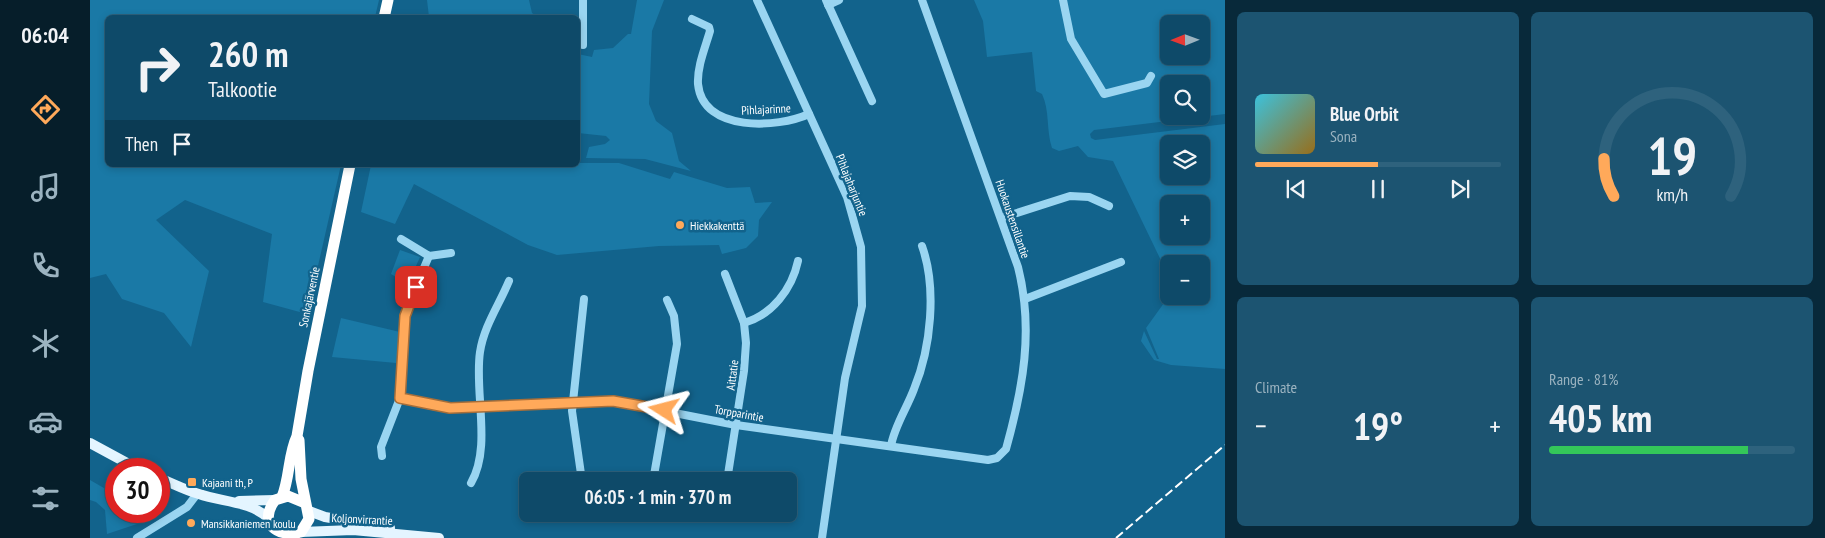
<!DOCTYPE html>
<html lang="en">
<head>
<meta charset="utf-8">
<style>
  :root { --surface:#0e4a69; --page:#1c5471; --text:#f1f3f6; --muted:#9bb3c0; --line:#2e627d; --accent:#ffa95a }
  body { margin:0; font-family:"PT Sans Narrow",sans-serif; background:var(--page); color:var(--text); height:100vh; display:flex; flex-direction:column; font-size:19px; white-space:nowrap }
  * { box-sizing:border-box; margin:0 }
  p { font-size:16px; color:var(--muted) }
  .icon { flex:none; width:28px; height:28px; fill:none; stroke:currentColor; stroke-width:2; stroke-linecap:round; stroke-linejoin:round }
  .map { position:relative; flex:1; overflow:hidden }
  .drawer { display:flex; flex-direction:column; gap:12px; padding:12px; background:#08293a; width:600px }
  .drawer>* { flex:none }
  .guide { position:absolute; left:15px; top:15px; width:475px; height:152px; border-radius:8px; box-shadow:0 2px 8px #0003,0 0 0 1px var(--line); background:#0e4a69; color:var(--text); overflow:hidden }
  .needle { width:32px; rotate:269deg }
  .controls { position:absolute; left:1070px; top:15px; display:grid; gap:10px }
  .controls a { display:grid; place-items:center; width:50px; height:50px; border-radius:8px; background:var(--surface); box-shadow:0 2px 8px #0003,0 0 0 1px var(--line); font-size:25px }
  .speed { position:absolute; left:15px; top:458px; display:flex; gap:10px; font-size:25px; font-weight:700; text-align:center }
  .speed>* { display:grid; place-content:center; width:65px; height:65px; border-radius:50%; background:var(--surface); box-shadow:0 2px 8px #0003,0 0 0 1px var(--line); line-height:1 }
  .speed .limit { border:8px solid #d22; background:#fff; color:#111 }
  .pin { position:absolute; display:grid; place-items:center; width:42px; height:42px; color:#fff; margin:-21px; border-radius:10px; box-shadow:0 2px 8px #0006 }
  .me { position:absolute; width:55px; margin:-28px; rotate:279deg; stroke-linejoin:round; filter:drop-shadow(0 0 4px #0008) }
  .turn { display:flex; align-items:center; gap:18px; height:105px; padding:0 20px; font-size:22px }
  .turn .icon { width:65px; height:65px; stroke-width:2.5 }
  .turn b { display:block; font-size:35px; line-height:42px }
  .then { display:flex; align-items:center; height:48px; padding:0 20px; background:#0003; gap:10px; font-size:19px }
  .big { font-size:38px; font-weight:600; line-height:1.1 }
  .drawer .widget { flex:1; display:flex; flex-direction:column; justify-content:center; gap:8px; min-width:0; padding:0 18px; border-radius:8px; background:var(--page) }
  .drawer .dial { align-items:center; gap:0 }
  .dial svg { height:130px; overflow:visible; fill:none; stroke:var(--line); stroke-width:7; stroke-linecap:round; text-anchor:middle }
  .dial text { fill:var(--text); stroke:none }
  .song { display:flex; align-items:center; gap:15px }
  .cover { width:60px; height:60px; border-radius:8px; background:linear-gradient(135deg,hsl(190 70% 55%),hsl(40 70% 35%)) }
  .played { height:5px; border-radius:2px; background:linear-gradient(90deg,var(--accent) 50%,var(--line) 50%) }
  .keys { display:flex; justify-content:space-around; direction:ltr }
  .heat { display:flex; justify-content:space-between; align-items:center; font-size:28px; direction:ltr }
  .charge { height:8px; border-radius:4px; background:linear-gradient(90deg,#34c759 81%,var(--line) 0) }
  .drawer .tiles { flex:1; display:grid; gap:12px; grid-template-columns:repeat(2,1fr) }
  .trip { position:absolute; left:429px; top:472px; width:278px; height:50px; border-radius:8px; background:var(--surface); box-shadow:0 2px 8px #0003,0 0 0 1px var(--line); font-weight:600; line-height:50px; text-align:center }
  main { display:flex; flex:1; min-height:0 }
  .tab-bar { display:flex; flex-direction:column; width:90px; justify-content:space-around; align-items:center; background:#061e2a; color:var(--muted) }
  .tab-bar .icon { width:35px; height:35px }
  .tab-bar .current { color:var(--accent) }
  .tab-bar b { font-size:22px; color:var(--text) }
  .map>svg:first-child { display:block }
  .green { fill:#1a79a6; fill-rule:evenodd }
  .lines { fill:none; stroke-linecap:round; stroke-linejoin:round }
  .minor { stroke:#9ad5f1; stroke-width:8 }
  .major { stroke:#e4f5ff; stroke-width:10 }
  .highway { stroke:#fff; stroke-width:11 }
  .rail { stroke:#fff; stroke-width:2; stroke-dasharray:9 4; stroke-linecap:butt }
  .route-casing { stroke:#a66e3a; stroke-width:12 }
  .route { stroke:#ffa95a; stroke-width:9 }
  .poi-dot { fill:#ffa95a; stroke:#12638c; stroke-width:2 }
  .labels { text-anchor:middle; dominant-baseline:central; stroke-width:5; stroke-linejoin:round; paint-order:stroke }
  .street-label { font-size:12px; fill:#fff; stroke:#12638c }
  .poi-label { font-size:12px; fill:#fff; stroke:#12638c; text-anchor:start }
</style>
</head>
<body>
<main>
<nav class="tab-bar">
<b>06:04</b>
<svg class="icon current" aria-label="directions" viewBox="0 0 24 24"><path d="M12 3l9 9-9 9-9-9zM9 14v-3h6M13 9l2 2-2 2"/></svg>
<svg class="icon" aria-label="music" viewBox="0 0 24 24"><path d="M9 18V5l10-2v13"/><circle cx="6" cy="18" r="3"/><circle cx="16" cy="16" r="3"/></svg>
<svg class="icon" aria-label="phone" viewBox="0 0 24 24"><path d="M5 4h4l2 5-3 2q2 4 5 5l2-3 5 2v4C11 20 4 13 5 4z"/></svg>
<svg class="icon" aria-label="climate" viewBox="0 0 24 24"><path d="M12 3v18M4 7l16 10M4 17L20 7"/></svg>
<svg class="icon" aria-label="car" viewBox="0 0 24 24"><path d="M5 17H2v-5l4-1 3-4h7l3 4 3 1v5h-3M9 17h6M6 11h13"/><circle cx="7" cy="17" r="2"/><circle cx="17" cy="17" r="2"/></svg>
<svg class="icon" aria-label="filters" viewBox="0 0 24 24"><path d="M4 7h16M4 17h16"/><circle cx="9" cy="7" r="2"/><circle cx="15" cy="17" r="2"/></svg>
</nav>
<div class="map">
<svg width="1135" height="538" viewBox="0 0 1135 538">
  <rect width="100%" height="100%" fill="#12638c"/>
  <g class="green">
    <path d="M0,0h289l-4,17 -267,1v147h233l-34,149 -44,-12 9,-68 -87,-34 -29,20 53,51 -18,76 -27,-34 -42,-14 -16,-25 -16,4z"/>
    <path d="M337,0h102l3,13 6,4h-109z"/>
    <path d="M547,0h27l-12,31 -3,73 7,17 16,12 7,28 12,10 -46,-12 -59,-1 3,-11 16,-3 5,-4 -4,-4 -28,-3v-79l14,3 2,-7 19,-2 15,-14h3z"/>
    <path d="M884,0h251v114l-131,16 -4,4 1,4 4,2 130,-16v245l-54,-4 -17,-5 -13,-19 3,-10 13,28h2l-13,-31 23,-32h32v-32h-32v13l-56,-116 -25,-4 -10,-11 -19,5 -7,-3c-6,-18 -2,-37 -10,-54l-6,-3 -4,-39 -45,5 -4,-36zM1079,24h32v32h-32zM1079,84h32v32h-32zM1079,144h32v32h-32zM1079,204h32v32h-32z"/>
    <path d="M488,163h41l51,16 4,-7 53,16 23,-1 5,16 17,-1 -13,18 -1,16 -12,12 -24,6 -3,-9 -60,1 -102,9 -29,-10 -114,-61 -19,40 -34,-12 10,-47z"/>
    <path d="M310,250l20,7 -12,27 -17,-10z"/>
    <path d="M251,318l59,14 -4,31 -64,-6z"/>
    <path d="M0,480l26,15v16h22l-1,13 -30,10 -2,-24 -9,-8 -6,-2z"/>
  </g>
  <g class="lines">
    <g class="minor">
      <path d="M493,0v45"/>
      <path d="M667,0l90,197 14,50 1,59 -17,72 -23,160"/>
      <path d="M736,0l46,101"/>
      <path d="M973,0l8,39 33,55 43,-11 4,-7"/>
      <path d="M738,5l11,-5"/>
      <path d="M602,19l17,8 1,4c-5,17 -13,36 -12,53 5,49 80,44 111,30"/>
      <path d="M911,218l69,-22 19,1 20,9"/>
      <path d="M311,239l28,17 22,-3"/>
      <path d="M635,274l19,49 2,20 -2,28 -17,110"/>
      <path d="M935,299l96,-37"/>
      <path d="M654,323c28,-8 48,-34 54,-62"/>
      <path d="M310,398l32,8 18,2 163,-7 123,24 252,35 9,-2 9,-9c17,-61 28,-119 12,-182l-96,-267"/>
      <path d="M801,446c3,-19 16,-38 23,-57 17,-41 23,-101 8,-143"/>
      <path d="M292,456l-1,-9 19,-49 5,-82 4,-13 20,-47"/>
      <path d="M492,481l-10,-70 12,-112"/>
      <path d="M563,481l24,-137 -3,-28 -7,-16"/>
      <path d="M381,483c21,-36 3,-91 9,-131 4,-26 19,-47 29,-71"/>
      <path d="M47,538l50,-31 10,-13"/>
    </g>
    <g class="major">
      <path d="M0,443l48,26"/>
      <path d="M69,478c13,5 26,12 40,16 22,8 52,7 69,24"/>
      <path d="M149,501l36,-1"/>
      <path d="M219,511l16,6 65,11"/>
      <path d="M211,532l52,-2 86,8"/>
    </g>
    <g class="highway">
      <path d="M294,18l4,-18"/>
      <path d="M209,440l2,39 8,40 -8,13c-24,6 -43,-9 -26,-32l13,-4 17,7"/>
      <path d="M192,497c8,-20 6,-42 15,-61l11,-65 42,-206"/>
    </g>
    <path class="rail" d="M1026,538l109,-93"/>
  </g>
  <g class="lines">
    <g class="route-casing">
      <path id="route" d="M326,287l-11,29 -5,82 50,10 163,-7 51,9"/>
    </g>
    <use href="#route" class="route"/>
  </g>
  <g class="poi-dot">
    <circle cx="590" cy="225" r="5"/>
    <rect x="97" y="477" width="10" height="10" rx="2.5"/>
    <circle cx="101" cy="523" r="5"/>
  </g>
  <g class="labels">
    <g class="street-label">
      <text transform="translate(676 109) rotate(-3)">Pihlajarinne</text>
      <text transform="translate(762 185) rotate(68)">Pihlajaharjuntie</text>
      <text transform="translate(923 219) rotate(71)">Huokaustensillantie</text>
      <text transform="translate(219 297) rotate(-78)">Sonkajärventie</text>
      <text transform="translate(642 375) rotate(-83)">Aittatie</text>
      <text transform="translate(649 413) rotate(10)">Torpparintie</text>
      <text transform="translate(272 519) rotate(3)">Koljonvirrantie</text>
    </g>
    <g class="poi-label">
      <text x="600" y="225">Hiekkakenttä</text>
      <text x="112" y="482">Kajaani th, P</text>
      <text x="111" y="523">Mansikkaniemen koulu</text>
    </g>
  </g>
</svg>
<div class="controls">
<a><svg class="needle" viewBox="-14 -14 28 28"><path d="M0-13l5 13h-10z" fill="#e53935"/><path d="M0 13l5-13h-10z" fill="#9bb3c0"/></svg></a>
<a><svg class="icon" aria-label="search" viewBox="0 0 24 24"><circle cx="10" cy="10" r="6"/><path d="M15 15l6 6"/></svg></a>
<a><svg class="icon" aria-label="layers" viewBox="0 0 24 24"><path d="M12 4l9 5-9 5-9-5zM3 14l9 5 9-5"/></svg></a>
<a>+</a>
<a>−</a>
</div>
<div class="speed"><div class="limit">30</div></div>
<div class="pin" style="left:326px;top:287px;background:#d93025"><svg class="icon" aria-label="arrive" viewBox="0 0 24 24"><path d="M6 21V4h12l-3 4 3 4H6"/></svg></div>
<svg class="me" style="left:574px;top:410px" viewBox="-20 -20 40 40"><path d="M0-17L14 15 0 8-14 15z" fill="#ffa95a" stroke="#fff" stroke-width="4"/></svg>
<div class="trip">06:05 · 1 min · 370 m</div>
<div class="guide">
<div class="turn"><svg class="icon" aria-label="right" viewBox="0 0 24 24"><path d="M7 20v-9h11M14 6l5 5-5 5"/></svg><div><b>260 m</b>Talkootie</div></div>
<div class="then">Then<svg class="icon" aria-label="arrive" viewBox="0 0 24 24"><path d="M6 21V4h12l-3 4 3 4H6"/></svg></div>
</div>
</div>
<section class="drawer">
<div class="tiles">
<div class="widget">
<div class="song"><i class="cover"></i><div><b>Blue Orbit</b><p>Sona</p></div></div>
<div class="played"></div>
<div class="keys"><svg class="icon" aria-label="previous" viewBox="0 0 24 24"><path d="M18 5L8 12l10 7zM5 5v14"/></svg><svg class="icon" aria-label="pause" viewBox="0 0 24 24"><path d="M8 5v14M16 5v14"/></svg><svg class="icon" aria-label="next" viewBox="0 0 24 24"><path d="M6 5l10 7-10 7zM19 5v14"/></svg></div>
</div>
<div class="widget dial"><svg viewBox="0 0 100 80">
<path d="M14 69A42 42 0 1 1 86 69"/>
<path d="M14 69A42 42 0 0 1 8 46" stroke="#ffa95a"/>
<text x="50" y="56" font-size="32" font-weight="700">19</text>
<text x="50" y="72" font-size="11">km/h</text>
</svg></div>
<div class="widget"><p>Climate</p>
<div class="heat"><a>−</a><b class="big">19°</b><a>+</a></div>
</div>
<div class="widget"><p>Range · 81%</p><b class="big">405 km</b><div class="charge"></div></div>
</div>
</section>
</main>
</body>
</html>
